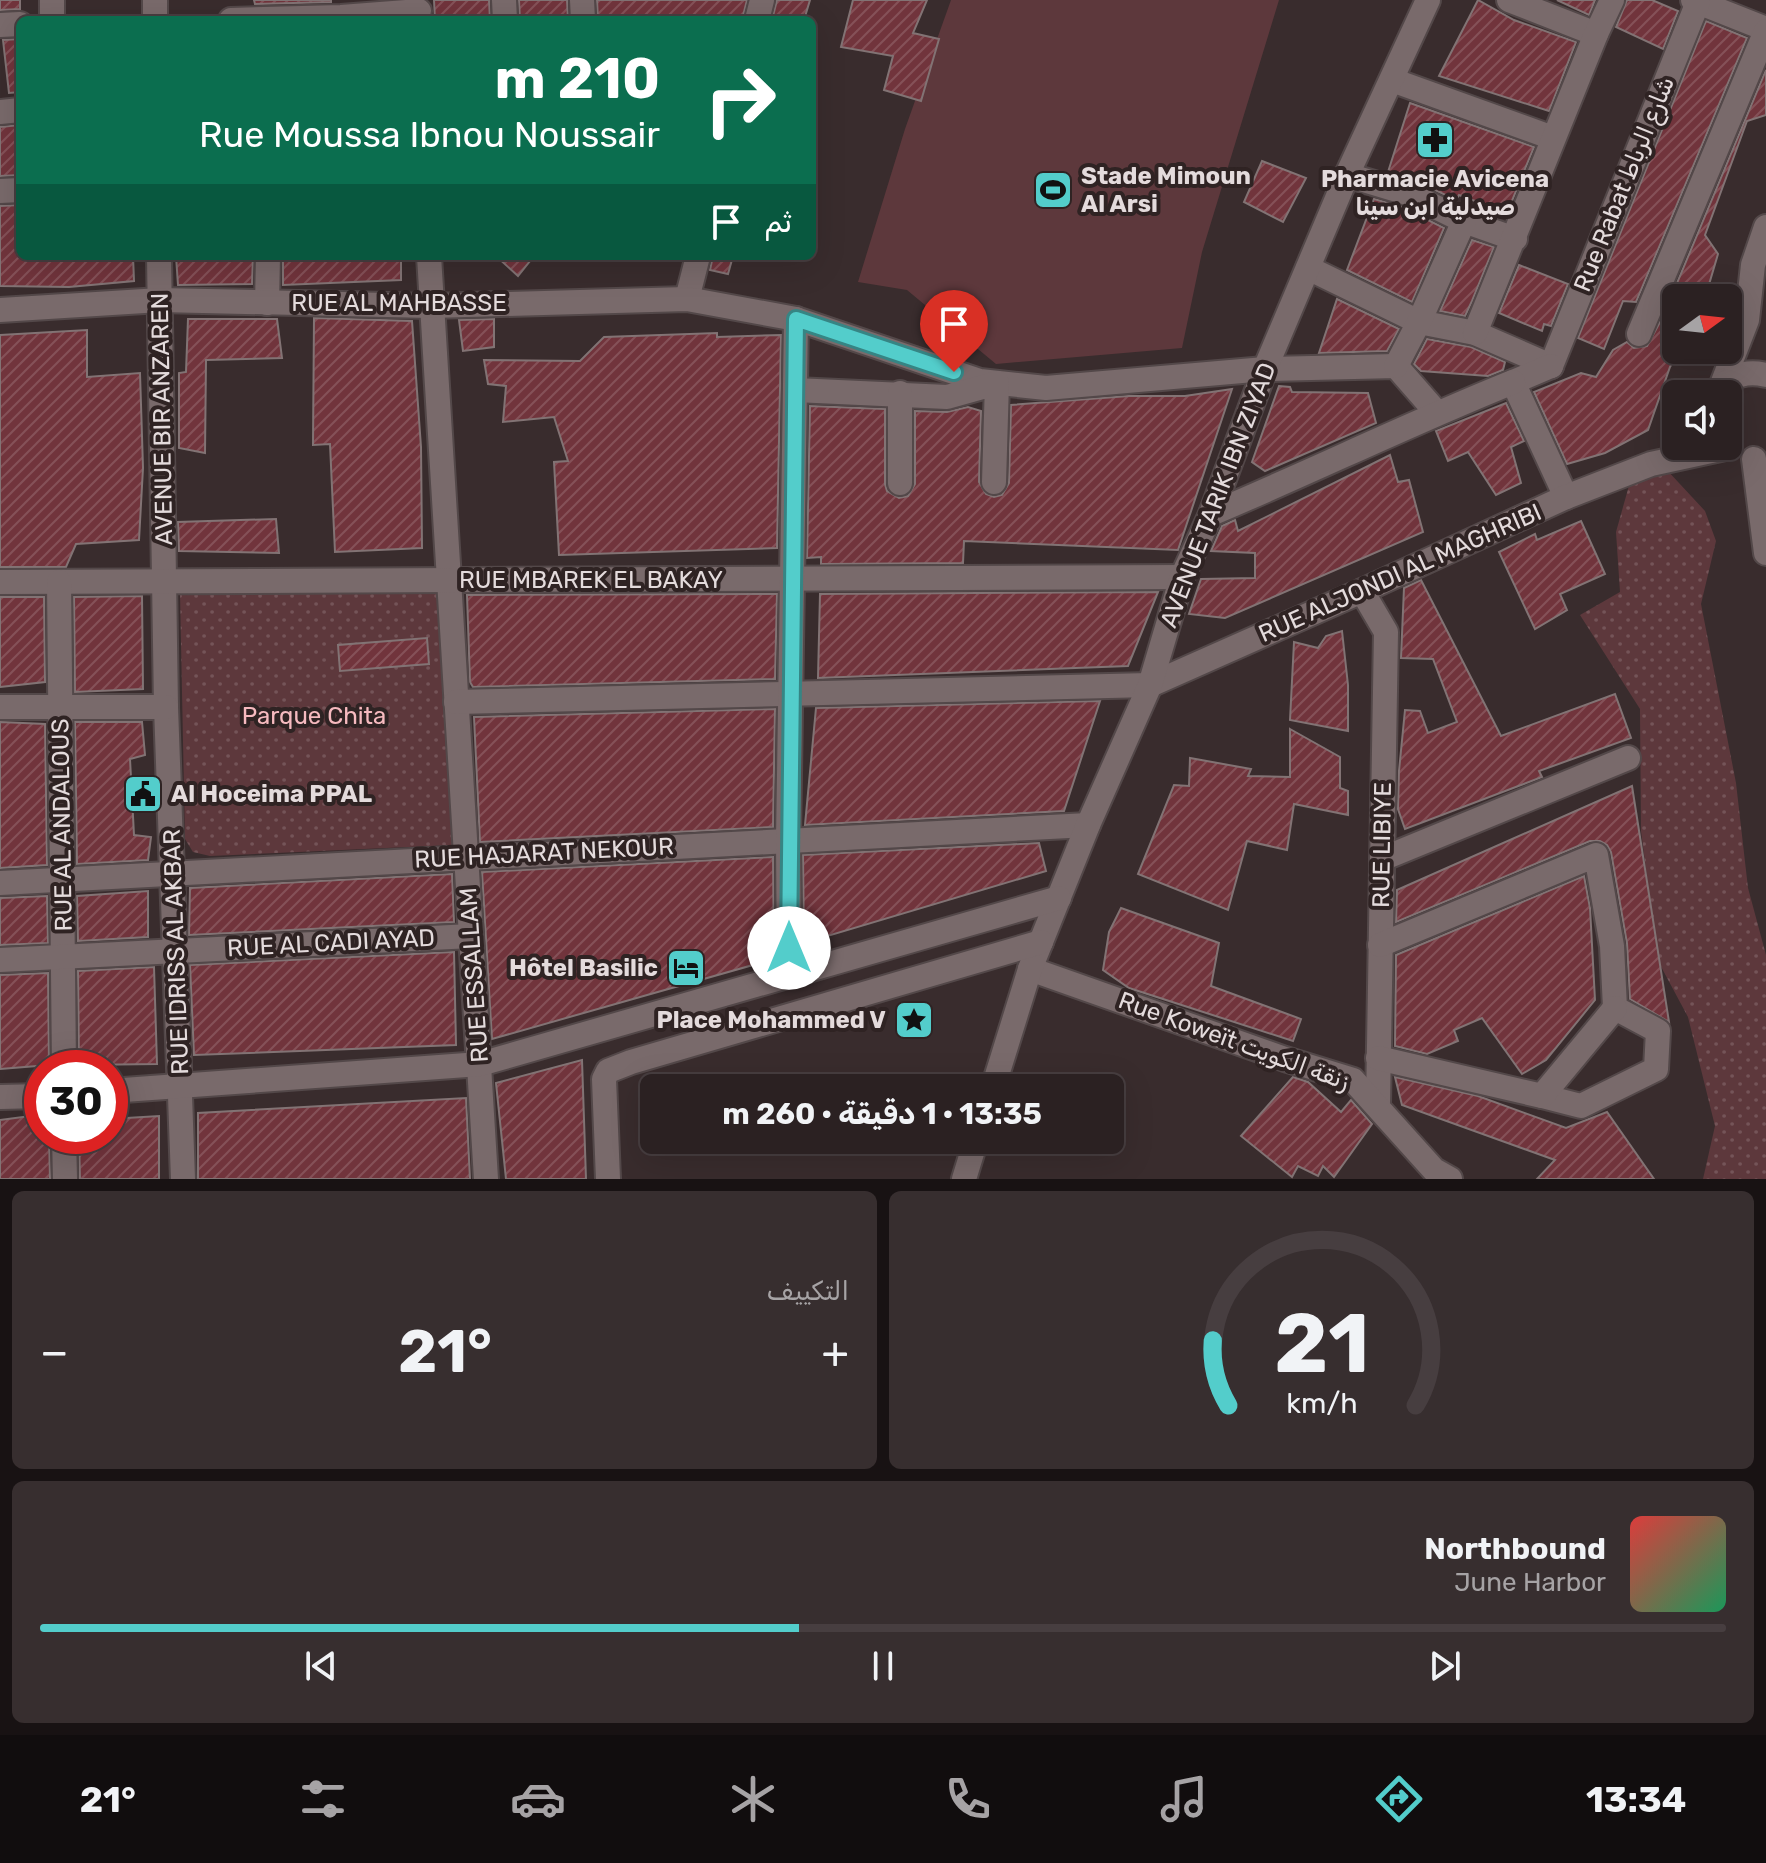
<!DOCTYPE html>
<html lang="ar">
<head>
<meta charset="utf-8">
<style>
  :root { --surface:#2b2122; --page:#372e2f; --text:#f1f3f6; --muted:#a6a3a5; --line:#473e40; --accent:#53cdcb }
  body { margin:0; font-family:Rubik,Cairo,sans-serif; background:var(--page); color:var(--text); direction:rtl; height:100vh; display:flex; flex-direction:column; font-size:30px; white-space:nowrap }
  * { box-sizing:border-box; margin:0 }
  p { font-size:26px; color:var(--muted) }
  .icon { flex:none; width:44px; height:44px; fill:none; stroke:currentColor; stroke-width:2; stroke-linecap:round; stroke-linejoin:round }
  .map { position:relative; height:1179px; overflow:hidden; direction:ltr }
  .details { display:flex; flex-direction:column; gap:12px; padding:12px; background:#181213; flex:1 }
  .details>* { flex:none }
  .hud { position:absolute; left:16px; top:16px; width:800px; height:244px; border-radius:12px; box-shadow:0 8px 32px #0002,0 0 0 2px var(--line); direction:rtl; background:#0b6e4f; color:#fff; overflow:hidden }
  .needle { width:52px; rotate:75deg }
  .buttons { position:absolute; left:1662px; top:284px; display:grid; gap:16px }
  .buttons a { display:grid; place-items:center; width:80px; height:80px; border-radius:12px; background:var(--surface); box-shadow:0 8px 32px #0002,0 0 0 2px var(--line); font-size:40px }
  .speed { position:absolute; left:24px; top:1050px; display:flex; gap:16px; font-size:40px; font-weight:700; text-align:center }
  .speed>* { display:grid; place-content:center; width:104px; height:104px; border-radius:50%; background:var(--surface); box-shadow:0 8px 32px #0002,0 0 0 2px var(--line); line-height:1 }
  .speed .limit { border:12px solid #d22; background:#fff; color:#111 }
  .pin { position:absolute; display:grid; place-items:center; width:68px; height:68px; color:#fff; margin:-82px -34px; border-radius:50% 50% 50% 0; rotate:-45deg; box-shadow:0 0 8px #0007 }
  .pin .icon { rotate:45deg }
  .me { position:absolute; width:88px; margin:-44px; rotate:0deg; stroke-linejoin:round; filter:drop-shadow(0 0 6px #0008) }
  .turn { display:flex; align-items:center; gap:28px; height:168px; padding:0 24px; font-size:36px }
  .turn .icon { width:104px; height:104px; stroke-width:2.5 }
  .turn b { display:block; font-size:56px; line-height:68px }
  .then { display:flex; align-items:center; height:76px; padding:0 24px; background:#0003; gap:16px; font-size:30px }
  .big { font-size:60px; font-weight:700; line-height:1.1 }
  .details .widget { flex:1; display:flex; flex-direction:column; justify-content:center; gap:12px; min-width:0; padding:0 28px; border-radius:12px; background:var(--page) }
  .details .dial { align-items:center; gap:0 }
  .dial svg { height:208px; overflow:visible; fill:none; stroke:var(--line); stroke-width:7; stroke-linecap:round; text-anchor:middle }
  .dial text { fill:var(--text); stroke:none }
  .song { display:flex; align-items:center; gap:24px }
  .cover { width:96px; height:96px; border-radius:12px; background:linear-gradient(135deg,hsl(0 70% 55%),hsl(150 70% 35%)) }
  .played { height:8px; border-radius:4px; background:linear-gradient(90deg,var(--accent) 45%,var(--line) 45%) }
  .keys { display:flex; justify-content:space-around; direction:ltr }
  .heat { display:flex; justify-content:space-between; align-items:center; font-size:44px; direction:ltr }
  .details .tiles { flex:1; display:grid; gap:12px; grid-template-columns:1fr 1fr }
  .widget:last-child { grid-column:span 2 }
  .trip { position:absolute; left:640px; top:1074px; width:484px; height:80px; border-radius:12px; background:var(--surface); box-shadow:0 8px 32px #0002,0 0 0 2px var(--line); font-weight:700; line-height:80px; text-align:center; direction:rtl }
  .tabs { display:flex; height:128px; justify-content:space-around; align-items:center; background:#110d0e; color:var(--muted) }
  .tabs .icon { width:56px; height:56px }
  .tabs .active { color:var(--accent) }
  .tabs b { font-size:36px; color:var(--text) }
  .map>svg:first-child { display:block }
  .green { fill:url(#green-dots) }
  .pitch { fill:#5d383c }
  .building { fill:url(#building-hatch); stroke:#827374; stroke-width:2 }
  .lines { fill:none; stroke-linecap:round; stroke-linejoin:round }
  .minor-casing { stroke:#534849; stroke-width:28 }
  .minor { stroke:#796a6b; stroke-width:24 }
  .route-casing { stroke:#368584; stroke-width:20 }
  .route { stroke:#53cdcb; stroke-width:14 }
  .labels { text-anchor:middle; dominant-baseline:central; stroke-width:8; stroke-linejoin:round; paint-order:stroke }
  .poi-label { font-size:24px; font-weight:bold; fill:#e4dbdc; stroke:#2f2323; text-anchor:start }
  .street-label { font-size:24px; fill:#e4dbdc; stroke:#2f2323 }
  .park-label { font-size:24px; fill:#f6babf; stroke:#2f2323 }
</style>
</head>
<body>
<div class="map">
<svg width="1766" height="1179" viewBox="0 0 1766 1179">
  <defs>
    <pattern id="green-dots" width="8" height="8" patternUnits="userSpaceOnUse" patternTransform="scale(2)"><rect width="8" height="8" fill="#5d383c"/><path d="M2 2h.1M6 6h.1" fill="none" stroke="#745458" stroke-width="1.8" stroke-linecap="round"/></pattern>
    <pattern id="building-hatch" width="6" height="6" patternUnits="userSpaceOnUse" patternTransform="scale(2)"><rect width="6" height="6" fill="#71343c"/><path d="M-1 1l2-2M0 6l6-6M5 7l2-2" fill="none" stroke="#855158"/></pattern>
  </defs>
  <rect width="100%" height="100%" fill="#392c2d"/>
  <g class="green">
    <path d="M1666,469l39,42 11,30 -15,63 35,179 12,105 18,67v224h-63l12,-53 -27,-109 -30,-56 -17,-130 -1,-122 -60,-94 40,-23 -4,-60 14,-50z"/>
    <path d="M437,578l15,267 -242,11 -17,-4 -8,-13 -5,-246z"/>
  </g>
  <path class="pitch" d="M951,0h328l-77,252 -20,96 -186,16 -89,-74 -49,-8 47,-153z"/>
  <g class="building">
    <path d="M0,0h20v9l-20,1z"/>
    <path d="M254,0h77v2l-76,2z"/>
    <path d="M434,0h55l1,20h-55z"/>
    <path d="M519,0h48l1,20h-48z"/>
    <path d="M597,0h150l-5,20h-144z"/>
    <path d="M777,0h33l-6,20h-32z"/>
    <path d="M853,0h74l-14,33 26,6 -18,62 -37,-11 9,-34 -52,-9z"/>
    <path d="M1478,0l36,20 62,22 -27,69 -110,-35z"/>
    <path d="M1557,0h38l-6,15z"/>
    <path d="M1627,0h25l26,11 -15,38 -47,-22z"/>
    <path d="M1706,21l41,17 -111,264 -13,-1 -19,48 -26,-11z"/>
    <path d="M20,39v53l-11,1 -6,-53z"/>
    <path d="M1766,70v45l-19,6 -42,114 13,19 -13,44h-29v10l-9,-1z"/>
    <path d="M1410,103l124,44 -27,66 -48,-18 -3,5 -42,-20 -26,-8z"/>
    <path d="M20,125v50l-20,1v-49z"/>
    <path d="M1262,161l44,17 -23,44 -39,-20z"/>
    <path d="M1374,199l28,8 42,21 -32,74 -65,-32z"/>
    <path d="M20,205v51h113l1,25 -65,6 -69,-1v-80z"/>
    <path d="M1472,240l22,7 -22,54 -7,15 -25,-5z"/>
    <path d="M176,256h77l-1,28 -74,1z"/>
    <path d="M283,256h118v24l-118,5z"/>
    <path d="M496,256h38l-16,20z"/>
    <path d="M713,256h20l-5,18 -18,-4z"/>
    <path d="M1519,265l49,19 -17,42 -7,-2 -2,7 -43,-18z"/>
    <path d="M1337,299l62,30 -12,22 -68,2z"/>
    <path d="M1676,313v44l-6,10 -22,63 -43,23 -38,11 -33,-72 47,-19 15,4 17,-27 14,-8 7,6 13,-2 13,-24z"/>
    <path d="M314,318l98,3 9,126 1,101 -87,4 -5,-108 -17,1z"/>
    <path d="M188,319h89l5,39 -76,2 -1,93 -26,-5v-75l7,-1z"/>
    <path d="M494,319v28l-31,4 -4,-31z"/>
    <path d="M87,330v47l53,-4 3,95 -4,72 -63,4 -10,23h-66v-232z"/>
    <path d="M717,333v4l64,-2 -4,213 -218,7 -5,-93 14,-1 -14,-44 -51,5 3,-36 -18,-2 -4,-24 96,1 24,-24z"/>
    <path d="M1427,339l44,8 34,15 -2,8 -15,6 -67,-5 -7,-7z"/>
    <path d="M1279,386l11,1 2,5 76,1 8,30 -111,48 -13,-9z"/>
    <path d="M1232,389l-54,161 -214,-9 -1,22 -142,1v-7l-14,1 3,-152 75,3v75l2,7 12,7 9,-2 7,-12v-73l32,1 21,-5 13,4 -2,71 7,12 8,3 8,-2 7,-12 2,-78 118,-9h56z"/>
    <path d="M1506,403l18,38 -13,6 10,36 -25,12 -28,-43 -20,9 -12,-30z"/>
    <path d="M1390,455l8,27 11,-2 14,52 -198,86 -36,-4 12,-35 54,-1v-25l-44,-2 11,-25 13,-6 3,11z"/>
    <path d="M276,519l3,34 -100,-2 -1,-29z"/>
    <path d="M1581,521l24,53 -45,20 7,16 -32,19 -36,-77 36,-18 2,6z"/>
    <path d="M1421,580l80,156 114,-42 16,44 -92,33 3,6 -137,52 -7,-20 1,-38 6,-61 15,1 8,22 29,-11 -24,-63 -32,-1 3,-70z"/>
    <path d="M1158,592l-30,74 -310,12 2,-84z"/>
    <path d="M777,594l-2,85 -302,8 -3,-5 -3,-87z"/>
    <path d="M142,596l1,93 -68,3 -1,-95z"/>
    <path d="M0,597h44l1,85 -45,5z"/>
    <path d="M1342,631l6,54v46l-58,-11 4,-78 24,6 8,-12z"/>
    <path d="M427,638l2,26 -89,7 -2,-26z"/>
    <path d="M1100,701l-36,110 -259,14 11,-117z"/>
    <path d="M775,709l-2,118 -293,15 -6,-125z"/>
    <path d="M0,722l45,2 2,141 -47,3z"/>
    <path d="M75,722h67l3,33 -15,4 4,76 17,2 -3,23 -71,4z"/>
    <path d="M1290,729l50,28v31l8,3v24l-54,-11 -7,46 -40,-9 -19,69 -90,-36 36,-89 15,1 1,-28 61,11 -3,7 42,1z"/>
    <path d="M1632,786l37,236 -39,-23 -3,-56 -16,-91 -4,-7 -7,-4h-10l-194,81 1,-32z"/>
    <path d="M1039,843l7,28 -242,72 -1,-88z"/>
    <path d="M773,857l1,102 -282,80 -10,-167z"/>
    <path d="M452,874l2,48 -265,13 1,-47z"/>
    <path d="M1584,876l6,32 5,92 -49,60 -24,14 -40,-56 -28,12 4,11 -31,13 -32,-8 1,-91z"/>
    <path d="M148,891v46l-70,4 -1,-45z"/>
    <path d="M47,896l1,47 -48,2v-47z"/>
    <path d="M1121,908l98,35 -8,43 90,33 -8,22 -164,-53 -26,-18 6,-38z"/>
    <path d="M454,952l2,93 -262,10 -4,-90z"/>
    <path d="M154,967l3,97 -78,1 -1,-94z"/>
    <path d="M48,973l1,92 -49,4v-94z"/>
    <path d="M582,1060l4,119h-80l-10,-96z"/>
    <path d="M1293,1077l15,5 33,30 10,-12 21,24 -38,53 -11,-11 -5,10 -20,-10 -6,11 -51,-41z"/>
    <path d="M1395,1077l83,19 88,32 41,-16 47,67h-117l18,-19 -153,-55z"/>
    <path d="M466,1098l4,81h-272v-66z"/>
    <path d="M30,1116l2,8 10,-1v13h7l1,43h-50v-59z"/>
    <path d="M159,1116v63h-79l-1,-43h31v-17z"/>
  </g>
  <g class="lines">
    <g class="minor-casing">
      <g id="minor">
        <path d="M52,0v20"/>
        <path d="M155,0v20"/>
        <path d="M504,0l1,20"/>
        <path d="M582,0l1,20"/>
        <path d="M1509,0l87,34"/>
        <path d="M1693,0l73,29"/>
        <path d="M231,20l110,-3 78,-6"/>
        <path d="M757,20l5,-20"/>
        <path d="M0,25l20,-1"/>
        <path d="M1392,80l161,58"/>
        <path d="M0,112l20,-2"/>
        <path d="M1347,175l60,18 57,28 51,18"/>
        <path d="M0,191l20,-1"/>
        <path d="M159,256l7,451 17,472"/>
        <path d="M429,256l57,923"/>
        <path d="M1308,268l111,54 56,11 76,33"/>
        <path d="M687,299l11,-43"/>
        <path d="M267,303l1,-47"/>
        <path d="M0,310l160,-10 271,6 256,-7 109,20 184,62 66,7 219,-19 131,-3 41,47"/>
        <path d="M1475,333l121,-299 16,-34"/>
        <path d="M1639,334l127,-303"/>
        <path d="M1396,366l23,-44 45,-101"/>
        <path d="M1551,366l147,-364"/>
        <path d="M1551,366l-38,16 53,115"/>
        <path d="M1721,387l26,-67 6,-55 13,-38"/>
        <path d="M795,390l152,7 50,-14 -3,99"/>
        <path d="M1718,390c14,-15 29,-20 48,-15"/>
        <path d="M1754,459l12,94"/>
        <path d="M900,483v-90"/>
        <path d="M1211,514c102,-43 200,-91 302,-132"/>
        <path d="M0,582l1182,-5"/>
        <path d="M59,582l5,486"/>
        <path d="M1362,591l24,41 -8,473"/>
        <path d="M456,702l694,-17 212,-94 204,-94 85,-33 74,-16"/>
        <path d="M0,707h166"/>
        <path d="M1382,859l246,-101"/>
        <path d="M0,883l1088,-58"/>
        <path d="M1380,945l216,-90 16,91 3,62 43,23 -2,38 -75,37 -39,-10"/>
        <path d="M0,960l471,-24"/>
        <path d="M1030,969l255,90 68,21 81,90 16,9"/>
        <path d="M789,975l-1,-135 8,-521"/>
        <path d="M1378,1058l164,38 73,-88"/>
        <path d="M993,1088l37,-119 58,-144 62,-140 32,-108 29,-63 54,-145 82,-194 81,-175"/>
        <path d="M110,1091l370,-27 579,-166"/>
        <path d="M0,1097l42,-1"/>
        <path d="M64,1136l1,43"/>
        <path d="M608,1179l-4,-100 4,-8 23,-9 410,-120"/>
        <path d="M964,1179l12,-39"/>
      </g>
    </g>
    <use href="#minor" class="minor"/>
  </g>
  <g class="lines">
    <g class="route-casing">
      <path id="route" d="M789,948l7,-629 158,53"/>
    </g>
    <use href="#route" class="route"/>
  </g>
  <defs>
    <g id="pharmacy-square" transform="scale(2)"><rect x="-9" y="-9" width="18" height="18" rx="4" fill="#53cdcb" stroke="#2f2323"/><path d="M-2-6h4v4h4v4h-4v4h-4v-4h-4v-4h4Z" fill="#111"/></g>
    <g id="stadium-square" transform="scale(2)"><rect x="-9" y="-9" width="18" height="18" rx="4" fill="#53cdcb" stroke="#2f2323"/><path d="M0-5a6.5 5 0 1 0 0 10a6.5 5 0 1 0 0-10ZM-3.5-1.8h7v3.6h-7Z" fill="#111"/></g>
    <g id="civic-square" transform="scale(2)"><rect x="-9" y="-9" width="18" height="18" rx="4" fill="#53cdcb" stroke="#2f2323"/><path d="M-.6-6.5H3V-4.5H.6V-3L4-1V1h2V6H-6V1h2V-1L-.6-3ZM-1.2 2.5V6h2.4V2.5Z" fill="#111"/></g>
    <g id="hotel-square" transform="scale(2)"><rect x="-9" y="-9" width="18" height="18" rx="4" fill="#53cdcb" stroke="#2f2323"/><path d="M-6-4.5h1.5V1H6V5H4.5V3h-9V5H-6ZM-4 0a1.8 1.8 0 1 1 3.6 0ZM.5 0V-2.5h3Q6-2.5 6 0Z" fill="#111"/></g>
    <g id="sight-square" transform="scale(2)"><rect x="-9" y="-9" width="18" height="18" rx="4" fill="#53cdcb" stroke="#2f2323"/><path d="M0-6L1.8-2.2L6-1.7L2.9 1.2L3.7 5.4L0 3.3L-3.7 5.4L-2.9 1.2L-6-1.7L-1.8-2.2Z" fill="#111"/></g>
  </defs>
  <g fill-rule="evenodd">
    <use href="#pharmacy-square" x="1435" y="140"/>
    <use href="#stadium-square" x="1053" y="190"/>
    <use href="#civic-square" x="143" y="794"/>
    <use href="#hotel-square" x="686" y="968"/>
    <use href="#sight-square" x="914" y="1020"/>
  </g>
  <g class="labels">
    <g class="poi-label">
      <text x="1081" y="176">Stade Mimoun<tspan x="1081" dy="28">Al Arsi</tspan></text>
      <text x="1435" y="179" text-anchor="middle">Pharmacie Avicena<tspan x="1435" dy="28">صيدلية ابن سينا</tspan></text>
      <text x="171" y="794">Al Hoceima PPAL</text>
      <text x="658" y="968" text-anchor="end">Hôtel Basilic</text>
      <text x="886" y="1020" text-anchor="end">Place Mohammed V</text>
    </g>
    <g class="street-label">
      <text transform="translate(1624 184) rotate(-68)">Rue Rabat شارع الرباط</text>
      <text x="399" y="303">RUE AL MAHBASSE</text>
      <text transform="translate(162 419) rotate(-91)">AVENUE BIR ANZAREN</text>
      <text transform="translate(1218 495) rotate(-69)">AVENUE TARIK IBN ZIYAD</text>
      <text transform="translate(1400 573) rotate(-24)">RUE ALJONDI AL MAGHRIBI</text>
      <text x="591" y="580">RUE MBAREK EL BAKAY</text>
      <text transform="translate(62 825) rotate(-91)">RUE AL ANDALOUS</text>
      <text transform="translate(1382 845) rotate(-89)">RUE LIBIYE</text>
      <text transform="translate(544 853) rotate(-3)">RUE HAJARAT NEKOUR</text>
      <text transform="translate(331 943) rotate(-3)">RUE AL CADI AYAD</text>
      <text transform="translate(176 952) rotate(-92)">RUE IDRISS AL AKBAR</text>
      <text transform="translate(474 975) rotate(-94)">RUE ESSALLAM</text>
      <text transform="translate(1234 1041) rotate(20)">Rue Koweït زنقة الكويت</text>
    </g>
    <g class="park-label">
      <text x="314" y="716">Parque Chita</text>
    </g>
  </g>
</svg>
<div class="buttons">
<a><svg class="needle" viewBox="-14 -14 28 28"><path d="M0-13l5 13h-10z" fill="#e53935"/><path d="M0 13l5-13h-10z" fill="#a6a3a5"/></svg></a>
<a><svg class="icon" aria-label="sound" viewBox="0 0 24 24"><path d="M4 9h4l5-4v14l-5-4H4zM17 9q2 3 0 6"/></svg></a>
</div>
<div class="speed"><div class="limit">30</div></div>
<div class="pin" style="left:954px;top:372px;background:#d93025"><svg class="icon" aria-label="arrive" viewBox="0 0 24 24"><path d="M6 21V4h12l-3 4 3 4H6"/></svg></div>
<svg class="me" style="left:789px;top:948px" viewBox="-20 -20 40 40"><circle r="19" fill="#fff"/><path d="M0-13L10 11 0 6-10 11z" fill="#53cdcb"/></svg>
<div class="trip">13:35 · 1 دقيقة · 260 m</div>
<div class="hud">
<div class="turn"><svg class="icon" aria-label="right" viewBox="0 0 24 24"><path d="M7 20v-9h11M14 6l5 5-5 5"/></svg><div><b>210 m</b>Rue Moussa Ibnou Noussair</div></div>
<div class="then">ثم<svg class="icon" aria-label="arrive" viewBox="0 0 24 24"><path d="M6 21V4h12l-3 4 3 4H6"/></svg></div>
</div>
</div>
<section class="details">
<div class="tiles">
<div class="widget dial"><svg viewBox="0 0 100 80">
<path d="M14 69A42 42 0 1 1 86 69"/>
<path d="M14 69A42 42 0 0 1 8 44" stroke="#53cdcb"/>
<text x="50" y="56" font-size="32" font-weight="700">21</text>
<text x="50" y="72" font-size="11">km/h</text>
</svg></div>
<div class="widget"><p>التكييف</p>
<div class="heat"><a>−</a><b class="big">21°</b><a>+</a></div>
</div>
<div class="widget">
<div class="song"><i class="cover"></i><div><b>Northbound</b><p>June Harbor</p></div></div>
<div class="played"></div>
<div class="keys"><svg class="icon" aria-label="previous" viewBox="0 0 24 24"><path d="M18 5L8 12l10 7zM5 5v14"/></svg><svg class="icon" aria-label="pause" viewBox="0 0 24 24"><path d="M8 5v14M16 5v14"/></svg><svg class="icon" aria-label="next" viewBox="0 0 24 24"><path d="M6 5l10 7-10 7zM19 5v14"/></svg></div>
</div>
</div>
</section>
<nav class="tabs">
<b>13:34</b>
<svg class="icon active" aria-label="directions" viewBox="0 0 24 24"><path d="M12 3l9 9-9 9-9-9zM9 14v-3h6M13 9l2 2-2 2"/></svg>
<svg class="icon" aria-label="music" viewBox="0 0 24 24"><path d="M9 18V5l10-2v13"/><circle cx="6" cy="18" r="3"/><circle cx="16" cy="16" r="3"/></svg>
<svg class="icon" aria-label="phone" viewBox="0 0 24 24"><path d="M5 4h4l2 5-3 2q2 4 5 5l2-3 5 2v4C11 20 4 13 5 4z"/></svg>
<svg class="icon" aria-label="climate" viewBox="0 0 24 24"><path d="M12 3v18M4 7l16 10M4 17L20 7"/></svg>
<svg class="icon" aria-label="car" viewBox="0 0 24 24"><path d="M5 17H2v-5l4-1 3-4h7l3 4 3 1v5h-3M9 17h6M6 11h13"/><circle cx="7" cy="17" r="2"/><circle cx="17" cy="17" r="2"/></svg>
<svg class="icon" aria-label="filters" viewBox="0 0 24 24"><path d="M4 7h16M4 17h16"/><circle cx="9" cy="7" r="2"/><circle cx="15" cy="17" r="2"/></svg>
<b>21°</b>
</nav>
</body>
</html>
